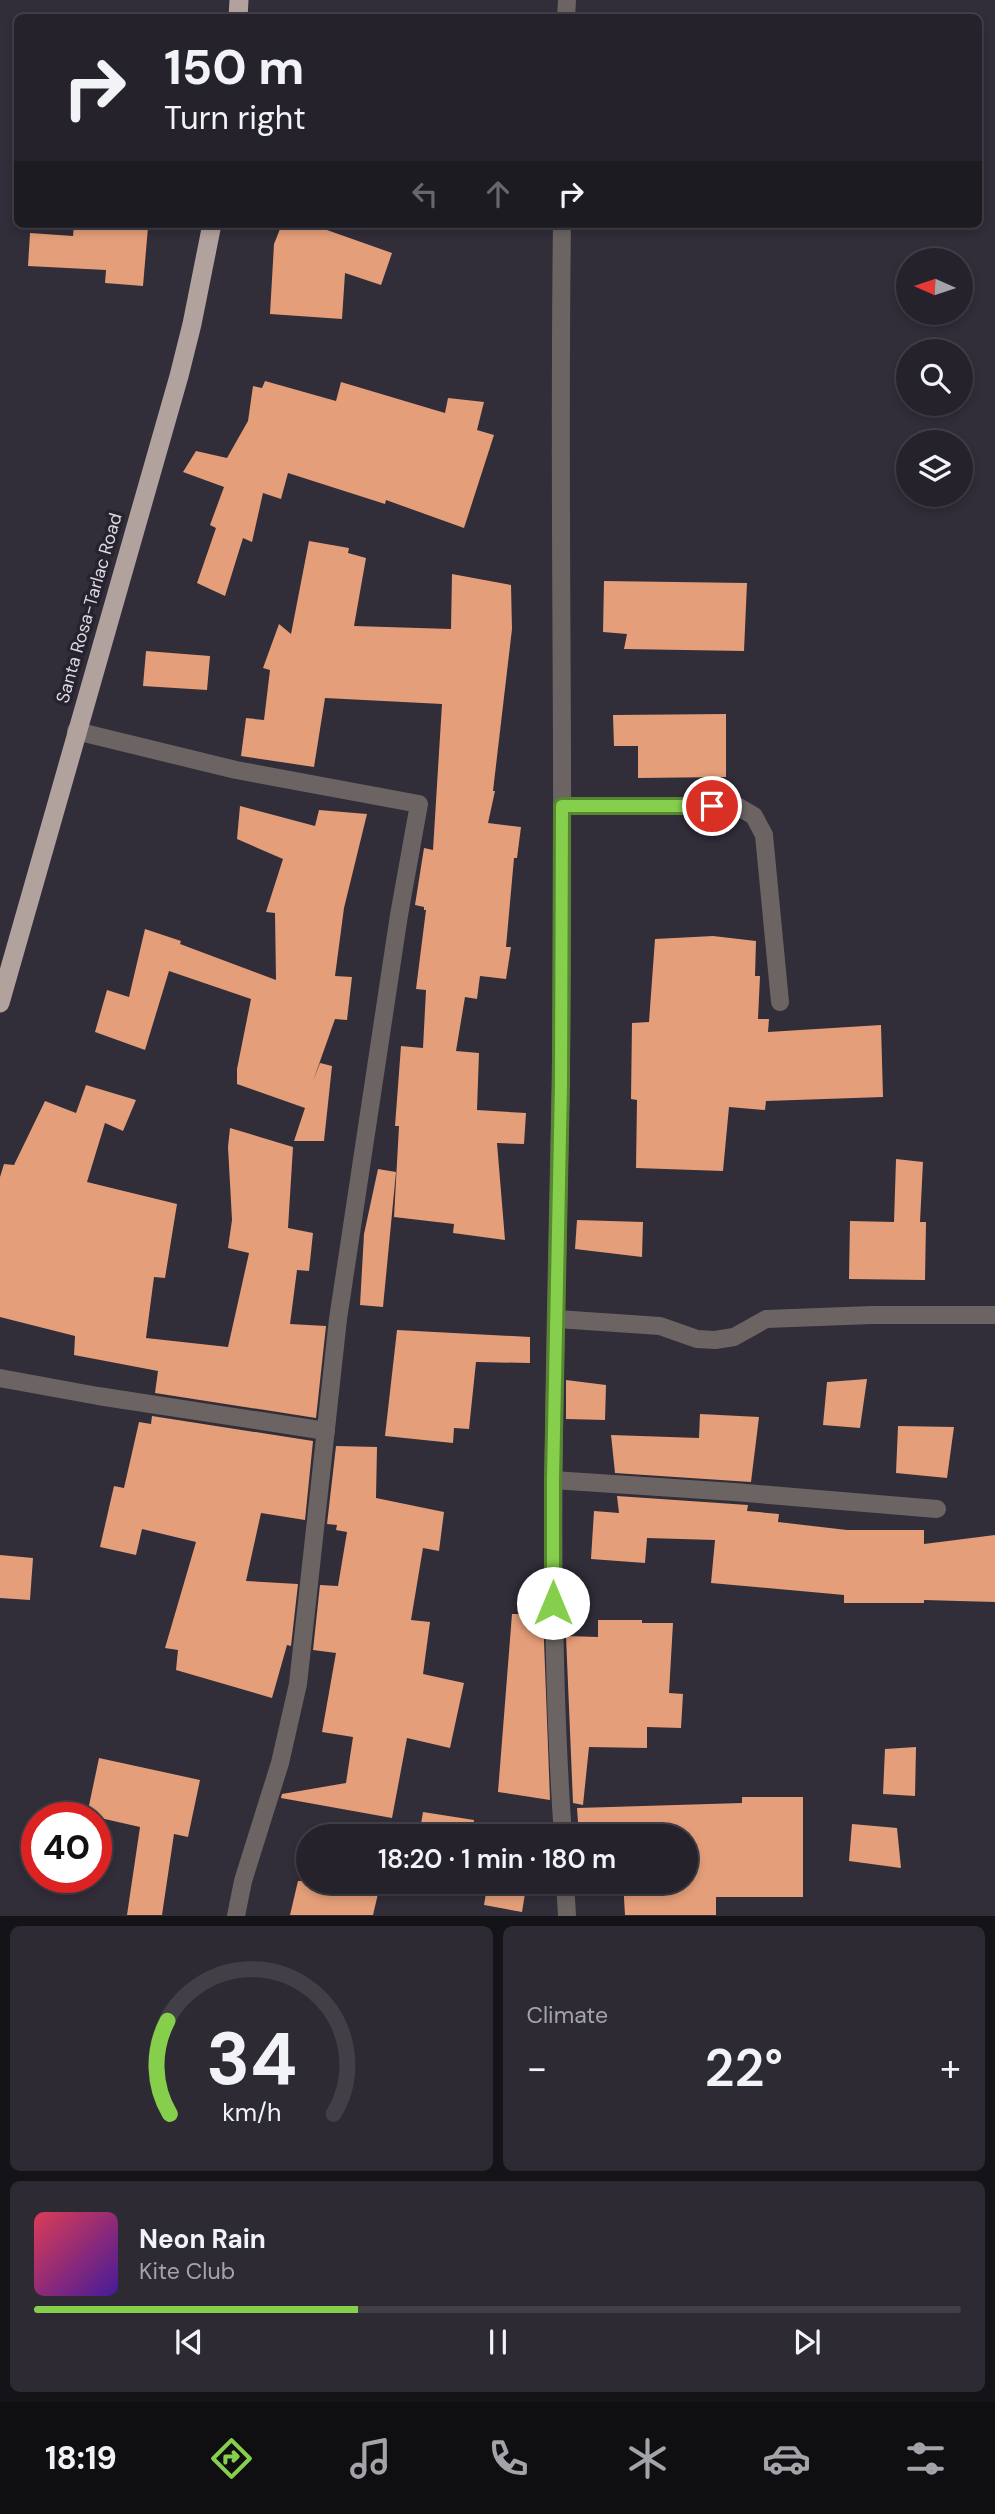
<!DOCTYPE html>
<html lang="en">
<head>
<meta charset="utf-8">
<style>
  :root { --surface:#25222b; --page:#2d2a33; --text:#f1f3f6; --muted:#a3a4a9; --line:#423f47; --accent:#86cf4c }
  body { margin:0; font-family:"DM Sans",sans-serif; background:var(--page); color:var(--text); height:100vh; display:flex; flex-direction:column; font-size:26px; white-space:nowrap }
  * { box-sizing:border-box; margin:0 }
  p { font-size:23px; color:var(--muted) }
  .icon { flex:none; width:38px; height:38px; fill:none; stroke:currentColor; stroke-width:2; stroke-linecap:round; stroke-linejoin:round }
  .map { position:relative; height:1916px; overflow:hidden }
  .panel { display:flex; flex-direction:column; gap:10px; padding:10px; background:#141318; flex:1 }
  .panel>* { flex:none }
  .top-card { position:absolute; left:14px; top:14px; width:968px; height:214px; border-radius:10px; box-shadow:0 4px 10px #0003,0 0 0 2px var(--line); background:#25222b; color:var(--text); overflow:hidden }
  .needle { width:46px; rotate:273deg }
  .fabs { position:absolute; left:896px; top:248px; display:grid; gap:14px }
  .fabs a { display:grid; place-items:center; width:77px; height:77px; border-radius:50%; background:var(--surface); box-shadow:0 4px 10px #0003,0 0 0 2px var(--line); font-size:35px }
  .speed { position:absolute; left:21px; top:1802px; display:flex; gap:14px; font-size:35px; font-weight:700; text-align:center }
  .speed>* { display:grid; place-content:center; width:91px; height:91px; border-radius:50%; background:var(--surface); box-shadow:0 4px 10px #0003,0 0 0 2px var(--line); line-height:1 }
  .speed .limit { border:10px solid #d22; background:#fff; color:#111 }
  .pin { position:absolute; display:grid; place-items:center; width:60px; height:60px; color:#fff; margin:-30px; border:4px solid #fff; border-radius:50%; box-shadow:0 2px 7px #0007 }
  .me { position:absolute; width:77px; margin:-38px; rotate:0deg; stroke-linejoin:round; filter:drop-shadow(0 0 5px #0008) }
  .turn { display:flex; align-items:center; gap:24px; height:147px; padding:0 35px; font-size:32px }
  .turn .icon { width:91px; height:91px; stroke-width:2.5 }
  .turn b { display:block; font-size:49px; line-height:60px }
  .lanes { display:flex; align-items:center; height:66px; padding:0 35px; background:#0003; justify-content:center; gap:35px; direction:ltr }
  .lanes .off { opacity:.35 }
  .big { font-size:52px; font-weight:600; line-height:1.1 }
  .panel .card { flex:1; display:flex; flex-direction:column; justify-content:center; gap:10px; min-width:0; padding:0 24px; border-radius:10px; background:var(--page) }
  .panel .dial { align-items:center; gap:0 }
  .dial svg { height:182px; overflow:visible; fill:none; stroke:var(--line); stroke-width:7; stroke-linecap:round; text-anchor:middle }
  .dial text { fill:var(--text); stroke:none }
  .song { display:flex; align-items:center; gap:21px }
  .cover { width:84px; height:84px; border-radius:10px; background:linear-gradient(135deg,hsl(350 70% 55%),hsl(260 70% 35%)) }
  .played { height:7px; border-radius:4px; background:linear-gradient(90deg,var(--accent) 35%,var(--line) 35%) }
  .keys { display:flex; justify-content:space-around; direction:ltr }
  .heat { display:flex; justify-content:space-between; align-items:center; font-size:38px; direction:ltr }
  .panel .tiles { flex:1; display:grid; gap:10px; grid-template-columns:1fr 1fr }
  .card:last-child { grid-column:span 2 }
  .trip { position:absolute; left:296px; top:1824px; width:402px; height:70px; border-radius:35px; background:var(--surface); box-shadow:0 4px 10px #0003,0 0 0 2px var(--line); font-weight:600; line-height:70px; text-align:center }
  .tab-bar { display:flex; height:112px; justify-content:space-around; align-items:center; background:#0f0e11; color:var(--muted) }
  .tab-bar .icon { width:49px; height:49px }
  .tab-bar .selected { color:var(--accent) }
  .tab-bar b { font-size:32px; color:var(--text) }
  .map>svg:first-child { display:block }
  .building { fill:#e49e79 }
  .lines { fill:none; stroke-linecap:round; stroke-linejoin:round }
  .minor { stroke:#6b6462; stroke-width:18 }
  .tertiary { stroke:#6b6462; stroke-width:18 }
  .trunk { stroke:#b2a29d; stroke-width:19 }
  .route-casing { stroke:#578731; stroke-width:18 }
  .route { stroke:#86cf4c; stroke-width:12 }
  .labels { text-anchor:middle; dominant-baseline:central; stroke-width:7; stroke-linejoin:round; paint-order:stroke }
  .street-label { font-size:18px; fill:#dcd9e1; stroke:#27232e }
</style>
</head>
<body>
<div class="map">
<svg width="995" height="1916" viewBox="0 0 995 1916">
  <rect width="100%" height="100%" fill="#312d39"/>
  <g class="building">
    <path d="M74,224l74,3 -5,59 -38,-3 1,-13 -78,-4 2,-33 43,3z"/>
    <path d="M282,224h28l82,29 -11,32 -36,-12 -3,46 -72,-5 4,-70z"/>
    <path d="M265,381l71,20 5,-19 104,31 3,-15 36,4 -7,28 17,5 -30,93 -78,-28 -1,4 -97,-31 -7,26 -18,-6 -11,49 -9,-4 -18,58 -28,-13 19,-55 -6,-3 14,-38 -41,-15 13,-21 31,7 21,-37 5,-35 9,2z"/>
    <path d="M309,541l40,7 -1,5 18,5 -12,68 97,3 1,-55 59,11 1,44 -19,162h2l-7,32 33,4 -4,31h-3l-8,89h5l-5,32 -26,-3 -3,23 -12,-2 -9,54 23,2 -2,57 49,3 -2,31 -27,-1 8,97 -52,-7 1,-9 -60,-7 5,-91h-4l6,-80 22,2 3,-58 -10,-1 10,-79h-2v-3l-9,-2 9,-57 9,2 9,-146 -117,-6 -11,69 -73,-11 5,-38 18,2 6,-50 -7,-2 16,-44 12,10z"/>
    <path d="M604,581l143,2 -3,68 -120,-2 3,-15 -24,-2z"/>
    <path d="M146,651l64,5 -3,34 -64,-4z"/>
    <path d="M726,714v63l-88,1v-32h-24l-1,-31z"/>
    <path d="M240,806l75,20 4,-16 48,4 -23,94 -9,68 17,1 -5,43 -12,-1 -22,62 7,-18 12,3 -8,75h-30l11,-33 -68,-24v-15l14,-70 -82,-28 -24,79 -50,-18 12,-42 22,7 16,-68 36,12 -1,3 96,36 -1,-67 -9,-1 17,-53 -46,-20z"/>
    <path d="M713,936l43,5 -1,35h5l-2,43h11l-1,13 113,-7 2,72 -117,4 -1,9 -36,-3 -6,64 -87,-3 1,-68 -6,-1 1,-76 17,-1 6,-83z"/>
    <path d="M86,1085l50,15 -13,31 -18,-8 -18,59 90,22 -12,74 -11,-1 -8,61 82,9 21,-94 -21,-5 4,-28 -4,-73 2,-19 63,19 -5,81 25,5 -4,38 -12,-1 -7,54 36,2 -10,92 -161,-25 3,-22 -84,-16 1,-19 -75,-19v-140l4,-13 10,1 31,-64 31,12z"/>
    <path d="M896,1159l27,3 -3,60h6l-1,58 -76,-1 1,-58 44,1z"/>
    <path d="M378,1169l18,3 -13,135 -23,-2 4,-71z"/>
    <path d="M577,1220l66,2 -1,35 -67,-8z"/>
    <path d="M397,1330l133,7v26l-54,-1 -7,67 -15,-1 -1,15 -68,-7z"/>
    <path d="M867,1379l-7,49 -37,-3 4,-43z"/>
    <path d="M566,1380l40,5 -1,35 -39,-1z"/>
    <path d="M700,1414l59,3 -8,65 -136,-9 -4,-38 88,3z"/>
    <path d="M152,1416l161,25 -8,79 -44,-7 -15,68 52,3 -7,62 -4,-1 -15,53 -96,-28 2,-20 -13,-2 31,-106 -54,-13 -6,26 -36,-8 14,-61 10,2 15,-66 12,2z"/>
    <path d="M898,1426l56,1 -7,51 -51,-5z"/>
    <path d="M336,1446l41,1 -1,51 68,14 -5,39 -16,-3 -12,72 19,2 -7,52 41,9 -14,65 -43,-10 -15,80 -111,-20 1,-4 64,-11 7,-46 -31,-5 14,-79 -23,-3 7,-65 18,1 9,-54 -11,-2 1,-5 -10,-1z"/>
    <path d="M617,1496l131,9 -1,6 32,3 -1,8 69,8h77v14l71,-9v67l-71,-2v3h-80v-8l-133,-12 4,-43 -68,-2 -2,25 -54,-4 3,-48 25,2z"/>
    <path d="M0,1555l33,3 -3,42 -30,-2z"/>
    <path d="M512,1614h31l7,186 -52,-8z"/>
    <path d="M598,1620h44v3h31l-4,70 14,1 -2,34 -34,-1v21l-58,-1 -6,58 -10,-2 -7,-167 32,1z"/>
    <path d="M916,1747l-1,49 -32,-2 2,-45z"/>
    <path d="M99,1758l101,22 -12,57 -14,-3 -12,81h-35l13,-88 -53,-12z"/>
    <path d="M742,1797h61v100h-87v18h-91l-2,-34h63v-45h-107l-2,-28 165,-5z"/>
    <path d="M423,1812l51,8 -2,16h-53z"/>
    <path d="M852,1824l45,4 4,40 -52,-7z"/>
    <path d="M298,1881h83l-8,34h-83z"/>
    <path d="M488,1881h39l-5,31 -38,-7z"/>
  </g>
  <g class="lines">
    <g class="minor">
      <path d="M76,731l160,39 183,34 -20,111 -61,404 -40,365 -18,79 -37,118 -7,35"/>
      <path d="M562,806h175l17,10 10,19 16,167"/>
      <path d="M557,1319l103,7 37,13 18,1 19,-3 32,-18 106,-4h123"/>
      <path d="M0,1378l98,18 228,35"/>
      <path d="M553,1480l181,12 203,17"/>
    </g>
    <g class="tertiary">
      <path d="M566,18l1,-18"/>
      <path d="M562,224c-4,278 3,556 -1,834 -4,260 -16,519 2,778"/>
      <path d="M565,1881l2,35"/>
    </g>
    <g class="trunk">
      <path d="M238,18l1,-18"/>
      <path d="M0,1003l179,-627 13,-52 20,-100"/>
    </g>
  </g>
  <g class="lines">
    <g class="route-casing">
      <path id="route" d="M553,1603v-123l8,-396 1,-278h150"/>
    </g>
    <use href="#route" class="route"/>
  </g>
  <g class="labels">
    <g class="street-label">
      <text transform="translate(89 608) rotate(-74)">Santa Rosa-Tarlac Road</text>
    </g>
  </g>
</svg>
<div class="fabs">
<a><svg class="needle" viewBox="-14 -14 28 28"><path d="M0-13l5 13h-10z" fill="#e53935"/><path d="M0 13l5-13h-10z" fill="#a3a4a9"/></svg></a>
<a><svg class="icon" aria-label="search" viewBox="0 0 24 24"><circle cx="10" cy="10" r="6"/><path d="M15 15l6 6"/></svg></a>
<a><svg class="icon" aria-label="layers" viewBox="0 0 24 24"><path d="M12 4l9 5-9 5-9-5zM3 14l9 5 9-5"/></svg></a>
</div>
<div class="speed"><div class="limit">40</div></div>
<div class="pin" style="left:712px;top:806px;background:#d93025"><svg class="icon" aria-label="arrive" viewBox="0 0 24 24"><path d="M6 21V4h12l-3 4 3 4H6"/></svg></div>
<svg class="me" style="left:553px;top:1603px" viewBox="-20 -20 40 40"><circle r="19" fill="#fff"/><path d="M0-13L10 11 0 6-10 11z" fill="#86cf4c"/></svg>
<div class="trip">18:20 · 1 min · 180 m</div>
<div class="top-card">
<div class="turn"><svg class="icon" aria-label="right" viewBox="0 0 24 24"><path d="M7 20v-9h11M14 6l5 5-5 5"/></svg><div><b>150 m</b>Turn right</div></div>
<div class="lanes"><svg class="icon off" aria-label="left" viewBox="0 0 24 24"><path d="M17 20v-9H6M10 6l-5 5 5 5"/></svg><svg class="icon off" aria-label="ahead" viewBox="0 0 24 24"><path d="M12 20V5M6 11l6-6 6 6"/></svg><svg class="icon" aria-label="right" viewBox="0 0 24 24"><path d="M7 20v-9h11M14 6l5 5-5 5"/></svg></div>
</div>
</div>
<section class="panel">
<div class="tiles">
<div class="card dial"><svg viewBox="0 0 100 80">
<path d="M14 69A42 42 0 1 1 86 69"/>
<path d="M14 69A42 42 0 0 1 13 28" stroke="#86cf4c"/>
<text x="50" y="56" font-size="32" font-weight="700">34</text>
<text x="50" y="72" font-size="11">km/h</text>
</svg></div>
<div class="card"><p>Climate</p>
<div class="heat"><a>−</a><b class="big">22°</b><a>+</a></div>
</div>
<div class="card">
<div class="song"><i class="cover"></i><div><b>Neon Rain</b><p>Kite Club</p></div></div>
<div class="played"></div>
<div class="keys"><svg class="icon" aria-label="previous" viewBox="0 0 24 24"><path d="M18 5L8 12l10 7zM5 5v14"/></svg><svg class="icon" aria-label="pause" viewBox="0 0 24 24"><path d="M8 5v14M16 5v14"/></svg><svg class="icon" aria-label="next" viewBox="0 0 24 24"><path d="M6 5l10 7-10 7zM19 5v14"/></svg></div>
</div>
</div>
</section>
<nav class="tab-bar">
<b>18:19</b>
<svg class="icon selected" aria-label="directions" viewBox="0 0 24 24"><path d="M12 3l9 9-9 9-9-9zM9 14v-3h6M13 9l2 2-2 2"/></svg>
<svg class="icon" aria-label="music" viewBox="0 0 24 24"><path d="M9 18V5l10-2v13"/><circle cx="6" cy="18" r="3"/><circle cx="16" cy="16" r="3"/></svg>
<svg class="icon" aria-label="phone" viewBox="0 0 24 24"><path d="M5 4h4l2 5-3 2q2 4 5 5l2-3 5 2v4C11 20 4 13 5 4z"/></svg>
<svg class="icon" aria-label="climate" viewBox="0 0 24 24"><path d="M12 3v18M4 7l16 10M4 17L20 7"/></svg>
<svg class="icon" aria-label="car" viewBox="0 0 24 24"><path d="M5 17H2v-5l4-1 3-4h7l3 4 3 1v5h-3M9 17h6M6 11h13"/><circle cx="7" cy="17" r="2"/><circle cx="17" cy="17" r="2"/></svg>
<svg class="icon" aria-label="filters" viewBox="0 0 24 24"><path d="M4 7h16M4 17h16"/><circle cx="9" cy="7" r="2"/><circle cx="15" cy="17" r="2"/></svg>
</nav>
</body>
</html>
